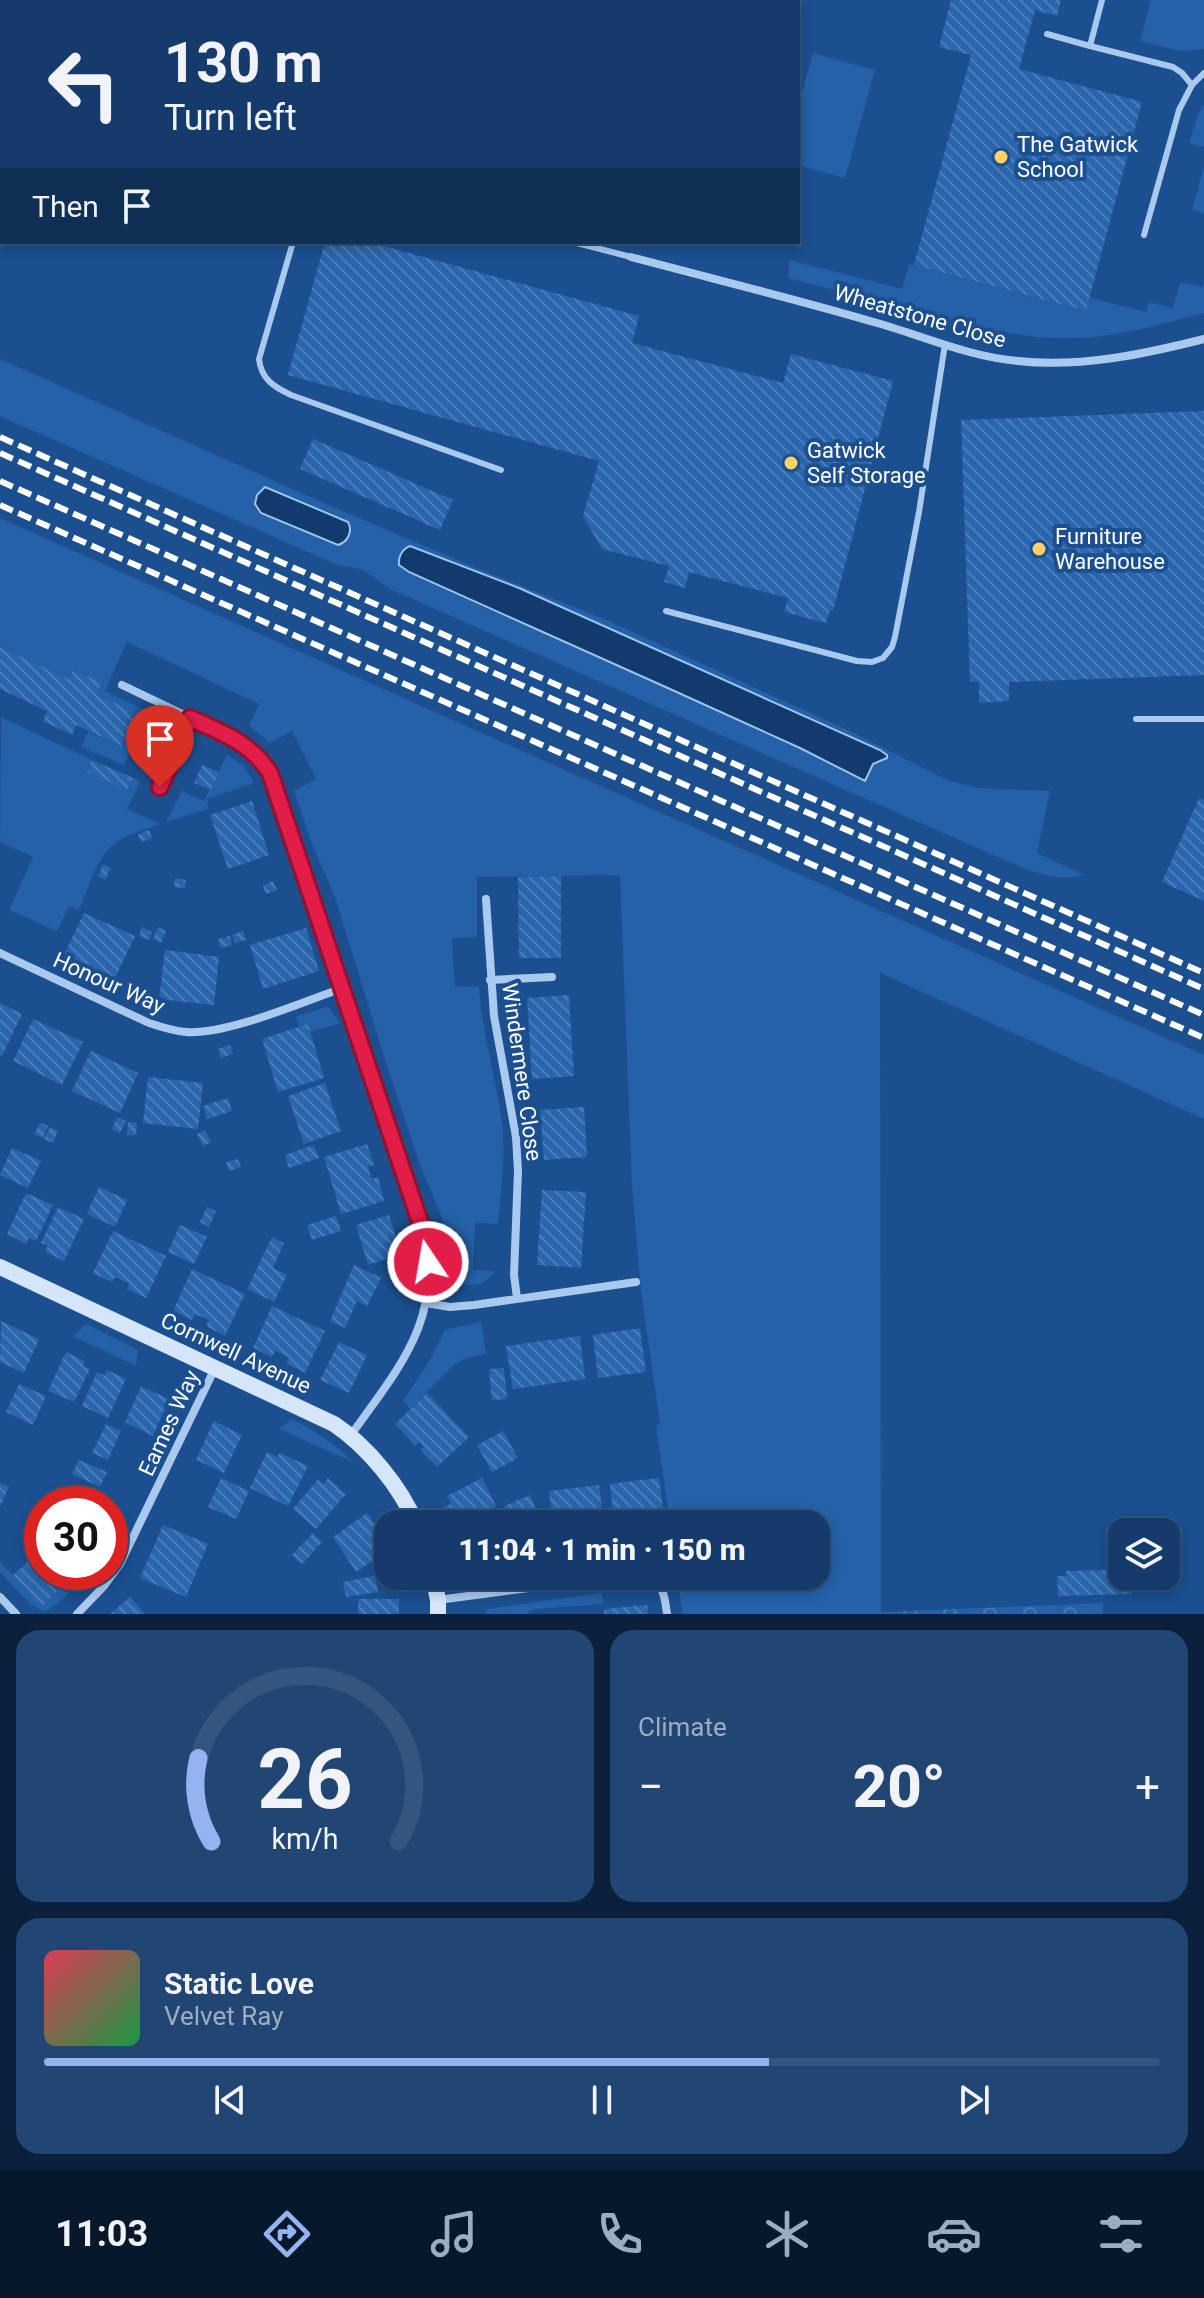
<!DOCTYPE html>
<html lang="en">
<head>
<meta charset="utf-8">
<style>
  :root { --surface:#143b6b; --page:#214673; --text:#f1f3f6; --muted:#9dadc1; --line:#33557e; --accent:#95b2f1 }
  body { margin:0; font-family:Roboto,sans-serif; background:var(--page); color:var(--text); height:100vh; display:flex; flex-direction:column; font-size:30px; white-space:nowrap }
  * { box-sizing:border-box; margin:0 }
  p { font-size:26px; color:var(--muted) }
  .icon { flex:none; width:44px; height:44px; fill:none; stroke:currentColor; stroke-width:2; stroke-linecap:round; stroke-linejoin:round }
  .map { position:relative; height:1614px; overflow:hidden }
  .drawer { display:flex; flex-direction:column; gap:16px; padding:16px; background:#0b203b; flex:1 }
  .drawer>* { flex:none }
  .guide { position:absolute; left:0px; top:0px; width:800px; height:244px; box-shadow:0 4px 12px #0003,0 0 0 2px var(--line); background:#143b6b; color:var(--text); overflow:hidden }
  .buttons { position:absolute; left:1108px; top:1518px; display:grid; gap:16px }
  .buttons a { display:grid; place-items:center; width:72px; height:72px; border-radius:16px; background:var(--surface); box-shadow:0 4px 12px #0003,0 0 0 2px var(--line); font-size:40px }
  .speed { position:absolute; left:24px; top:1486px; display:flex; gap:16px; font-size:40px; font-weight:700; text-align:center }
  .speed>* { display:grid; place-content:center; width:104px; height:104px; border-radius:50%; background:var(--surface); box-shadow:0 4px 12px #0003,0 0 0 2px var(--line); line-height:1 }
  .speed .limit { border:12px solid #d22; background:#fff; color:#111 }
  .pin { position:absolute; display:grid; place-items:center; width:68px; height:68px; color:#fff; margin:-82px -34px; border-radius:50% 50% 50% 0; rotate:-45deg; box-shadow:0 0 8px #0007 }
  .pin .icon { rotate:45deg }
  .me { position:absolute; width:88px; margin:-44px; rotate:348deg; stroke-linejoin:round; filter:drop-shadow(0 0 6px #0008) }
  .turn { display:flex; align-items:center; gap:28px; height:168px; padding:0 32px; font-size:36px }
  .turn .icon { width:104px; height:104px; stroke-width:2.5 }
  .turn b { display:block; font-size:56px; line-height:68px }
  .then { display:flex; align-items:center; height:76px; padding:0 32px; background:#0003; gap:16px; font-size:30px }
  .big { font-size:60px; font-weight:800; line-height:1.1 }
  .drawer .tile { flex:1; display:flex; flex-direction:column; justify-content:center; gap:12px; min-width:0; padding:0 28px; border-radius:24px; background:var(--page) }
  .drawer .dial { align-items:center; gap:0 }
  .dial svg { height:208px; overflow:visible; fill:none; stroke:var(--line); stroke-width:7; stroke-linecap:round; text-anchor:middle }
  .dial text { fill:var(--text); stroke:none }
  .song { display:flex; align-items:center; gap:24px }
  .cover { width:96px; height:96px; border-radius:12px; background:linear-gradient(135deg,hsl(350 70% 55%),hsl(140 70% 35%)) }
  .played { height:8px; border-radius:4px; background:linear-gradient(90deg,var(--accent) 65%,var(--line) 65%) }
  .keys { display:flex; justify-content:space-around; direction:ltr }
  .heat { display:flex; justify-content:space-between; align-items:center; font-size:44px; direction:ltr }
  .drawer .tiles { flex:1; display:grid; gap:16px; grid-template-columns:1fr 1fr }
  .tile:last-child { grid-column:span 2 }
  .trip { position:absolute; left:374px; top:1510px; width:456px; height:80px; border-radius:24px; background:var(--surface); box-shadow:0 4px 12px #0003,0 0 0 2px var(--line); font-weight:800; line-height:80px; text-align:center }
  .tab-bar { display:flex; height:128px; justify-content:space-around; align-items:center; background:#08182b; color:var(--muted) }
  .tab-bar .icon { width:56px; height:56px }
  .tab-bar .on { color:var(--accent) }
  .tab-bar b { font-size:36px; color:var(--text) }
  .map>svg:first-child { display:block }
  .green { fill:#2461a8 }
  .forest { fill:url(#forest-crowns) }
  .water { fill:#123a6d; stroke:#9cc4f0; stroke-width:2 }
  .building { fill:url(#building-back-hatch) }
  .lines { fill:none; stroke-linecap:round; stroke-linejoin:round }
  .lane { stroke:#a9c9ee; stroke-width:6 }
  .street { stroke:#a9c9ee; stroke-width:8 }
  .secondary { stroke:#d6e6fa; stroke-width:16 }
  .rail { stroke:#fff; stroke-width:6; stroke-dasharray:14 6; stroke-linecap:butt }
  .route-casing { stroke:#92132f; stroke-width:20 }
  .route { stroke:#e11d48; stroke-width:14 }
  .poi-dot { fill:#ffd166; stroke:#1b4f8f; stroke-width:3 }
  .labels { text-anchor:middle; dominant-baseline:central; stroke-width:8; stroke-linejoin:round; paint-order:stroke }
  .poi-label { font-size:22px; fill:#fff; stroke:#1b4f8f; text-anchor:start }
  .street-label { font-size:22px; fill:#fff; stroke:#1b4f8f }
</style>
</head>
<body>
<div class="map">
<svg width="1204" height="1614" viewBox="0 0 1204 1614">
  <defs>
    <pattern id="forest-crowns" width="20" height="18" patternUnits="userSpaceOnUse" patternTransform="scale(2)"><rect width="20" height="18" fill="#2461a8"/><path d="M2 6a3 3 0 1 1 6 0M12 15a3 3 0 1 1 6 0" fill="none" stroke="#4579b5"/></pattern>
    <pattern id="building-back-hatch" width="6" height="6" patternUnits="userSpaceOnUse" patternTransform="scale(2)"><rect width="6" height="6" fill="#2a66ad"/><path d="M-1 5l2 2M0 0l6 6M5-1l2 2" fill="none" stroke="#4a7db9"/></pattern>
  </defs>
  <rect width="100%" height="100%" fill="#1b4f8f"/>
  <g class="green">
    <path d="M1151,0h53v49l-25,2 -39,-10z"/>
    <path d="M813,53l62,17 -30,108 -47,-13v-57z"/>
    <path d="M1204,105v42l-15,-4 9,-28z"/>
    <path d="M1204,166v48l-12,-4z"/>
    <path d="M789,260l113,29 7,-25 176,47 5,-13 56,14 3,-10 24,6 7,-26 22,5 2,-5v31c-41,10 -84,24 -127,25 -51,3 -102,-12 -151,-25 -46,-11 -92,-23 -138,-35z"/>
    <path d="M0,359l333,148 134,57 139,56 244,111 99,50 29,7 72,3 -13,62 47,22c-26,8 -51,-3 -75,-13l-617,-272 -29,-20 -28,-6 -335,-148z"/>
    <path d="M0,518l1204,537v64l-324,-146 1,641h-199l-4,-38h138v-52h-146l-14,-99 4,-1 -19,-133 -9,-104 -12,-312 -143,2v60l-25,1 3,49 24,-1c3,47 17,91 23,137 4,33 -1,67 -4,101l-23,-1 -2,47 22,1c-10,17 -30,18 -44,6l-4,-34 -6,-28 -22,-53 -32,-96 -52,-169 -23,-53 -18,-53 22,-12 -24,-48 -22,12 -21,-17 10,-22 -132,-62 -22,49 52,25c7,8 6,15 2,25l-20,-9 -15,33 -43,-18 7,-15 33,14 15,-33 -40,-19 5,-11 -27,-13 -5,9 -69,-32z"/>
    <path d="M1,717l91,43 -5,12 40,18 6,-12 7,3 -13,28 33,15c-16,6 -35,10 -48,22 -17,15 -24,44 -33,64l-10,-4 -12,25 -48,-21 24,-53 -33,-15z"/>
    <path d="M227,755l17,11 10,17 -47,16 1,10 -42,13 16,-31 22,10z"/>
    <path d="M325,1007l4,1 11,15 -30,9 -11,-5 -3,-10z"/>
    <path d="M481,1322l5,31 -22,6 -11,7 -43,43 -7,-8 28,-43 14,-28z"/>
    <path d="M86,1324l52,26 -2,16 -63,-30z"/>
    <path d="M291,1419c24,11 44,26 64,44l-76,-34z"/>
    <path d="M0,1561l41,45 22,-20 6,8 -22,17h-5l-12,-7 -30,-32z"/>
    <path d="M602,1593l1,11 -69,5 -7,5h-41l1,-5z"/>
  </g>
  <path class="forest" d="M1103,1603v11h-222v-2z"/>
  <g class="water">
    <path d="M265,487l83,35c5,9 0,20 -10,23l-77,-32 -6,-9 2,-9z"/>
    <path d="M410,546l109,42 361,162 7,5v3l-14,6 -8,17 -65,-33 -130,-59 -261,-117 -10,-7c-1,-8 3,-16 11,-19z"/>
  </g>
  <g class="building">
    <path d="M951,0h110l-4,16 -22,-6 -16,59 123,33 -56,209 -172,-46 57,-210 -32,-8z"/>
    <path d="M325,242h44l270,74 -7,27 151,40 8,-29 102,27 -60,230 -3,-1 -4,13 -42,-11 4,-14 -99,-26 -4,16 -21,-6 5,-16 -67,-17 -19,-33 16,-55 -311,-86z"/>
    <path d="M1204,411v264l-195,7v19l-30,2v-21h-9l-9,-262z"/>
    <path d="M313,439l140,61 -13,30 -140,-61z"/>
    <path d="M0,647l69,32 4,-9 29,13 -6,11 40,19 -15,33 -45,-21 -4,10 -29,-14 4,-10 -47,-22z"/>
    <path d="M92,760l41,18 -6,12 -40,-18z"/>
    <path d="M202,765l17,7 -8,18 -17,-7z"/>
    <path d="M1199,798l5,2v101l-42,-19z"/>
    <path d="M252,801l17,54 -41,14 -18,-54z"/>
    <path d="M149,830l3,8 -11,4 -3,-8z"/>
    <path d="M103,864l8,4 -6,12 -7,-4z"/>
    <path d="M561,876v82h-42l-1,-81z"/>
    <path d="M175,878l11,2 -1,8 -11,-1z"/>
    <path d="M273,881l4,9 -11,4 -3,-8z"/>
    <path d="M84,913l51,23 -20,42 -51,-23z"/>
    <path d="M142,927l10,5 -3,8 -10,-4z"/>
    <path d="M158,927l8,4 -5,12 -8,-4z"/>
    <path d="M306,928l13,43 -56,18 -13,-44z"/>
    <path d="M243,931l3,9 -11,3 -3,-8z"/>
    <path d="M230,936l2,9 -11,3 -3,-9z"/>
    <path d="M165,950l54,7 -5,48 -55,-6z"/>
    <path d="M569,995l5,81 -42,3 -5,-81z"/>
    <path d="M0,1003l22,11 -20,42 -2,-1z"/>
    <path d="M33,1019l50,23 -21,43 -49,-24z"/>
    <path d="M308,1024l16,54 -46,14 -16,-53z"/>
    <path d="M230,1045l3,9 -12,4 -3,-9z"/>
    <path d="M91,1051l47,22 -18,40 -48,-22z"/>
    <path d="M148,1077l55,6 -5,46 -55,-6z"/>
    <path d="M325,1083l16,48 -37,13 -16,-48z"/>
    <path d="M228,1098l4,13 -25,8 -4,-13z"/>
    <path d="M584,1107l3,50 -43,3 -4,-50z"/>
    <path d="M117,1117l9,4 -6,12 -8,-4z"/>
    <path d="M128,1122l9,1 -1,12h-9z"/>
    <path d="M40,1123l8,3 -5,12 -9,-4z"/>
    <path d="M50,1127l8,4 -5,12 -9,-4z"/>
    <path d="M205,1130l6,12 -8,4 -6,-12z"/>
    <path d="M367,1144l7,21 -6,1 2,8 2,5 6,-2 6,24 -43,13 -17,-57z"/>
    <path d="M314,1145l5,13 -30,10 -4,-13z"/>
    <path d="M12,1148l29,13 -13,27 -28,-13z"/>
    <path d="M238,1159l3,8 -12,4 -3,-9z"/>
    <path d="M99,1187l28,13 -12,27 -28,-13z"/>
    <path d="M542,1190l44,2 -5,76 -44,-3z"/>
    <path d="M26,1193l27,12 -17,36 -7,-3 -3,6 -19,-10z"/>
    <path d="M58,1207l26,12 -20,42 -19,-9 3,-6 -7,-3z"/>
    <path d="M207,1207l9,4 -7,16 -9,-5z"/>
    <path d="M389,1215l12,39 -33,11 -12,-40z"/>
    <path d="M336,1216l5,15 -29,9 -5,-15z"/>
    <path d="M180,1225l27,12 -13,27 -26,-12z"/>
    <path d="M113,1231l53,25 -20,42 -19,-9 2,-6 -14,-6 -3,5 -19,-9z"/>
    <path d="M272,1237l12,6 -11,25 14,7 -13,27 -27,-13z"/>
    <path d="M354,1265l27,13 -14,28 -10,-5 -12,27 -15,-7z"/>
    <path d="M192,1269l53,25 -20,42 -19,-10 3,-6 -14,-6 -3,6 -19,-9z"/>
    <path d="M272,1306l53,25 -20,42 -19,-10 3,-5 -7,-4 -7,-3 -3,6 -19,-9z"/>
    <path d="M1,1321l38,18 -15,34 -24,-11z"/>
    <path d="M640,1328l6,44 -48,6 -5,-43z"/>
    <path d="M580,1336l5,43 -72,10 -7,-43z"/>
    <path d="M339,1342l28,13 -18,38 -29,-13z"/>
    <path d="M66,1352l19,9 -2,5 7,3 -16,33 -26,-11z"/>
    <path d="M504,1368l3,31 -15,1 -3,-31z"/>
    <path d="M107,1370l19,9 -18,39 -26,-12 15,-34 8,4z"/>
    <path d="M19,1384l27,12 -13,29 -27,-13z"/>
    <path d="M141,1386l28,13 -16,37 -28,-14z"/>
    <path d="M427,1393l42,44 -32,30 -17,-17 4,-3 -5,-5 -4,4 -20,-22z"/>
    <path d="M214,1421l28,14 -18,38 -28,-13z"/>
    <path d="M106,1424l15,7 -13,29 -16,-7z"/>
    <path d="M503,1431l15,27 -26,14 -15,-27z"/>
    <path d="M267,1452l10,5 3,-4 28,13 -20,40 -38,-18z"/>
    <path d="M79,1460l28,12 -7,15 -28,-13z"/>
    <path d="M221,1478l28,13 -13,28 -28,-12z"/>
    <path d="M328,1478l18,16 -30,35 -23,-20 25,-30 5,5z"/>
    <path d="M482,1478l14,28 -36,18h-7l-9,-17 7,-3 -4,-8z"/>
    <path d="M659,1478l5,38 -12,2v4l-38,1 -4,-39z"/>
    <path d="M0,1483l9,4 -9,20z"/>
    <path d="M599,1485l5,39h-51l-4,-33z"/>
    <path d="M83,1493l17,11h-24z"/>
    <path d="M530,1495l6,15 -26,10 -6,-14z"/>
    <path d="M367,1513l17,25 -4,3 7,10 -31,21 -23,-35z"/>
    <path d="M163,1525l45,19 -22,53 -46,-19z"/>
    <path d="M313,1533l9,9 -20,22 -10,-9z"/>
    <path d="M35,1555l7,7v10h9l12,14 -22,21 -28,-32z"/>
    <path d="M1122,1570v6h10v18l-74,2 -1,-20h9v-5z"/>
    <path d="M375,1576l3,16 -32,5 -3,-15z"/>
    <path d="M130,1597l15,17h-35z"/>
    <rect x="358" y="1599" width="41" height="15"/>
    <path d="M647,1605l1,9h-44v-5z"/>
  </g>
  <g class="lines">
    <g class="lane">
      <path d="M66,0l8,2"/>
      <path d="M1102,0l-12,46 83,21 9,6 10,12 -13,25 -35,125"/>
      <path d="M393,2v-2"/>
      <path d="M1047,34l43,12"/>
      <path d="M1192,85l12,-12"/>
      <path d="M293,242l-34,117c2,20 15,28 32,36l210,75"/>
      <path d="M573,242l58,15"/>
      <path d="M666,611l191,50 15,1 11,-4 9,-11 3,-10 24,-125 26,-168"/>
      <path d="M1136,719h68"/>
      <path d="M160,787l30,-69"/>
    </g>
    <g class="street">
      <path d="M631,257c82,22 165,42 246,66 46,13 93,34 141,38 61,7 127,-7 186,-22"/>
      <path d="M122,685l113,54c15,10 25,19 35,34l152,455c24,89 -23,139 -71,207"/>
      <path d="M486,899l8,117 22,121 2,34 -4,104 3,23"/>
      <path d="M0,953l149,70c12,4 24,8 37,9 41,3 116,-30 157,-44"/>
      <path d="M490,980l62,-3"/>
      <path d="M426,1303l24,4 24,-2 162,-23"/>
      <path d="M650,1576c14,11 15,22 17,38"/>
      <path d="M0,1597l16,17"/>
      <path d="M438,1600l181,-24"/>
      <path d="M77,1614l27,-28 16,-22 95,-196"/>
    </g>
    <g class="secondary">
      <path d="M0,1267l334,157c33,22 67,63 82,100"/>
      <path d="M433,1576l5,24v14"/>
    </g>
    <g class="rail">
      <path d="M0,437l1204,536"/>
      <path d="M0,453l1204,536"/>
      <path d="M0,481l1204,534"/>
      <path d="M0,505l1204,533"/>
    </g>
  </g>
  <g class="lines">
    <g class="route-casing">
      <path id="route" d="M160,787l30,-69c31,14 61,25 80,55l152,455 6,34"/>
    </g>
    <use href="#route" class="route"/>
  </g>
  <g class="poi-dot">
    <circle cx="1001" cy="157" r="8"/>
    <circle cx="791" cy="463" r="8"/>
    <circle cx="1039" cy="549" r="8"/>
  </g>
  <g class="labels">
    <g class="poi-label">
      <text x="1017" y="144">The Gatwick<tspan x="1017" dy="25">School</tspan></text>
      <text x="807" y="450">Gatwick<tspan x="807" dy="25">Self Storage</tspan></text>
      <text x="1055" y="536">Furniture<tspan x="1055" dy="25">Warehouse</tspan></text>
    </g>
    <g class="street-label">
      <text transform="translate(920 316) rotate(16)">Wheatstone Close</text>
      <text transform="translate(109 983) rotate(24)">Honour Way</text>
      <text transform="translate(522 1072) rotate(82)">Windermere Close</text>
      <text transform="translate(236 1353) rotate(25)">Cornwell Avenue</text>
      <text transform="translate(169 1423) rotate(-65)">Eames Way</text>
    </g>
  </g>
</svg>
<div class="buttons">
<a><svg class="icon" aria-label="layers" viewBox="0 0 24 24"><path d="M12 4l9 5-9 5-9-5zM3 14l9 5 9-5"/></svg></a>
</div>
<div class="speed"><div class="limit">30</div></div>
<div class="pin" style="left:160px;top:787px;background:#d93025"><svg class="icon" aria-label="arrive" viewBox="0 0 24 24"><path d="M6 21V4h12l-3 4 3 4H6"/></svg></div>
<svg class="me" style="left:428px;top:1262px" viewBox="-20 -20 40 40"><circle r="17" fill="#e11d48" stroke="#fff" stroke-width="3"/><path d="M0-11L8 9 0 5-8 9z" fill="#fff"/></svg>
<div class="trip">11:04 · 1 min · 150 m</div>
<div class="guide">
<div class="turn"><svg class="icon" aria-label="left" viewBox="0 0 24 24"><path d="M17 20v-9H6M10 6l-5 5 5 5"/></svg><div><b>130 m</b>Turn left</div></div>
<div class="then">Then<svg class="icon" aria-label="arrive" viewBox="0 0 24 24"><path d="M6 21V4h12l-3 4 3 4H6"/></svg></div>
</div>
</div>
<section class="drawer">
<div class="tiles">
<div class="tile dial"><svg viewBox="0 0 100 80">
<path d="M14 69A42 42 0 1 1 86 69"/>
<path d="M14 69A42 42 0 0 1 9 37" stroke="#95b2f1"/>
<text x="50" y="56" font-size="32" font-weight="700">26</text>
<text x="50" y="72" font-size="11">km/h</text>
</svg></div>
<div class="tile"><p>Climate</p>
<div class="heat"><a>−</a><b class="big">20°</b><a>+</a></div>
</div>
<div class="tile">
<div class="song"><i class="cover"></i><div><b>Static Love</b><p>Velvet Ray</p></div></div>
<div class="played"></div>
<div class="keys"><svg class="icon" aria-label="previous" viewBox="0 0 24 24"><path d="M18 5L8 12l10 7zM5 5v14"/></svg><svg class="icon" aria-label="pause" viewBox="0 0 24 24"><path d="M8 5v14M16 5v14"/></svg><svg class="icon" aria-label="next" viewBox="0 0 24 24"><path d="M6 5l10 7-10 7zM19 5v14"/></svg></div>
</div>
</div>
</section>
<nav class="tab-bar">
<b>11:03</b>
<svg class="icon on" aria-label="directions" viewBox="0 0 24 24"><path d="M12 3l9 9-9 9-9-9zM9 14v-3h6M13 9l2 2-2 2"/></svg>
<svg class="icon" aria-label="music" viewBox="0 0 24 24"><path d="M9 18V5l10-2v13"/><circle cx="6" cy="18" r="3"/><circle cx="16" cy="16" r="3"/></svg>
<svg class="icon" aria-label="phone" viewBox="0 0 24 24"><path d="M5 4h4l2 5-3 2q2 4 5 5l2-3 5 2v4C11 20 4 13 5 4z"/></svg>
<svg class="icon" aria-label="climate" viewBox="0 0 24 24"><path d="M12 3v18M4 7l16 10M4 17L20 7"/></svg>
<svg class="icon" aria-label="car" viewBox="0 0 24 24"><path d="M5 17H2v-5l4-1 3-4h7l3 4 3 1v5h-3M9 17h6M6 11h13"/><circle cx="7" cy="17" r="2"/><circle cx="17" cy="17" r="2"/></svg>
<svg class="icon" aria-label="filters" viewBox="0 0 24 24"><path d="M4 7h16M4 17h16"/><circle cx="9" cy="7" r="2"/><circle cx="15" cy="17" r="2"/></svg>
</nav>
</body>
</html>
